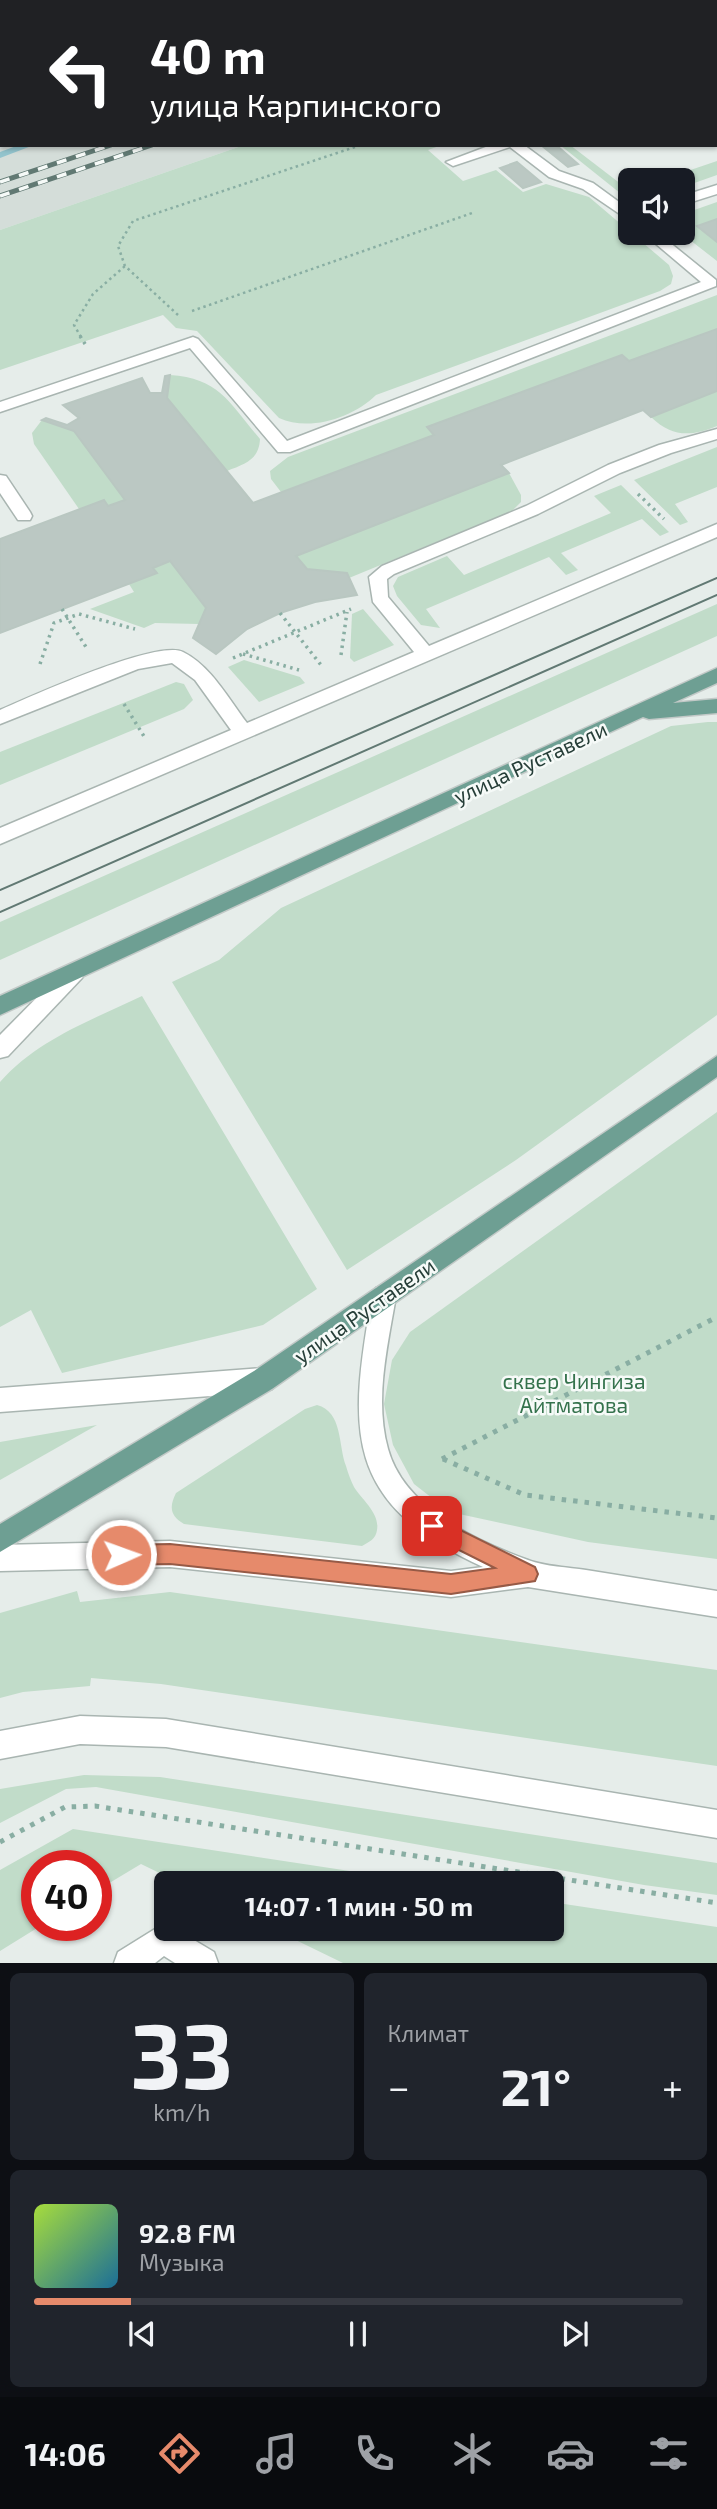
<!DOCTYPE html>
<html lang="ru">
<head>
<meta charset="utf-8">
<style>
  :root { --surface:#171b24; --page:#20242c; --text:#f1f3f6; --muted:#9ea1a6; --line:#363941; --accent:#e68a6b }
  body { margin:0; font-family:"Exo 2",sans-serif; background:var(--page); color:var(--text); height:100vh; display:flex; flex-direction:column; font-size:26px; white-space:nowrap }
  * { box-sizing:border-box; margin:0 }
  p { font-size:23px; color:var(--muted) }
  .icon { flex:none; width:38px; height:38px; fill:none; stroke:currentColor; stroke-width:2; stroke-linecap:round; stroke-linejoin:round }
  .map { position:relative; height:1963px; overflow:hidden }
  .drawer { display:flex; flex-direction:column; gap:10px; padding:10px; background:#0d0f14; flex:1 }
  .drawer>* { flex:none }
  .hud { position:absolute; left:0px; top:0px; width:718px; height:147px; box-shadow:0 2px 5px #0004; background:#202124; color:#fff; overflow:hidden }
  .controls { position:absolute; left:618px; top:168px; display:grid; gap:14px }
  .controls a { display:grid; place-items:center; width:77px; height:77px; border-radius:10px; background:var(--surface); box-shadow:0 2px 5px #0004; font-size:35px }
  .speed { position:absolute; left:21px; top:1850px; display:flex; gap:14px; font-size:35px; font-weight:700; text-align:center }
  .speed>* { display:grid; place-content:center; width:91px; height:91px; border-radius:50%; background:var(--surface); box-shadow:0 2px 5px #0004; line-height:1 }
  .speed .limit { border:10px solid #d22; background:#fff; color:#111 }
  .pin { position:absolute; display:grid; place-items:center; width:60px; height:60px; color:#fff; margin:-30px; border-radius:14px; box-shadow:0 4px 10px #0006 }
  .me { position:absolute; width:77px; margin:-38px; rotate:88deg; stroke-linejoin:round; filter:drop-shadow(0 0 5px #0008) }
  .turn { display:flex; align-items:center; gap:24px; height:147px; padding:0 35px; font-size:32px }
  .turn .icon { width:91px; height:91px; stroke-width:2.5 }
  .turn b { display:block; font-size:49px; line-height:60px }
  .big { font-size:52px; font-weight:700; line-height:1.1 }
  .drawer .tile { flex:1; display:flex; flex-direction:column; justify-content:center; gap:10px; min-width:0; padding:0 24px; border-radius:10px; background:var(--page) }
  .drawer .dial { align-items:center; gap:0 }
  .dial b { font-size:91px; line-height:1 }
  .song { display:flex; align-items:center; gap:21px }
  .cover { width:84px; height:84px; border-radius:10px; background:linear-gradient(135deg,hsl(80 70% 55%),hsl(200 70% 35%)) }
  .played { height:7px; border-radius:4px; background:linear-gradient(90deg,var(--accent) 15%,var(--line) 15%) }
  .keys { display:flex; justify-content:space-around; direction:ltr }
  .heat { display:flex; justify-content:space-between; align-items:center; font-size:38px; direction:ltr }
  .drawer .tiles { flex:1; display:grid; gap:10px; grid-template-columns:1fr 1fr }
  .tile:last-child { grid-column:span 2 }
  .trip { position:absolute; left:154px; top:1871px; width:410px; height:70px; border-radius:10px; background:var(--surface); box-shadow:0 2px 5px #0004; font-weight:700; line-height:70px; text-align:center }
  .tab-bar { display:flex; height:112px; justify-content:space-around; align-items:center; background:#090b0e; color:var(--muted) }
  .tab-bar .icon { width:49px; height:49px }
  .tab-bar .selected { color:var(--accent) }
  .tab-bar b { font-size:32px; color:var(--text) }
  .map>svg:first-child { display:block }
  .built { fill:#d4ddd9 }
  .green { fill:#c1dcc9 }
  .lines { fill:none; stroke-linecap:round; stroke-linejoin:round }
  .stream { fill:#93c4cd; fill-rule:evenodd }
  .building { fill:#bbc8c3; stroke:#b9c7c1; stroke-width:2 }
  .minor-casing { stroke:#a9b5b1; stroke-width:3 }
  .major-casing { stroke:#c2c9c7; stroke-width:3 }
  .path-far2 { stroke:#89aea3; stroke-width:2.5; stroke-dasharray:2.5 3.5; stroke-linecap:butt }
  .path-far1 { stroke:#89aea3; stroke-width:3.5; stroke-dasharray:2.5 4.5; stroke-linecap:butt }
  .path { stroke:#89aea3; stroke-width:5; stroke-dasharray:4.5 7; stroke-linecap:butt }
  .minor { fill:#fff; fill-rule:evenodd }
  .major { fill:#6e9f93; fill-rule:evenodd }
  .tram { stroke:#617973; stroke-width:2 }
  .rail-casing { stroke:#617973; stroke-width:5 }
  .rail { stroke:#f6faf8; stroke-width:3.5; stroke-dasharray:10; stroke-linecap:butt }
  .route { fill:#e68a6b; stroke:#965a46; stroke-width:2 }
  .labels { text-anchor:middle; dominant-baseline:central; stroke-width:5; stroke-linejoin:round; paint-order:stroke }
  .street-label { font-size:21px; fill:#263e38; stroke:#f6faf8 }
  .park-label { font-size:21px; fill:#34724c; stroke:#f6faf8 }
</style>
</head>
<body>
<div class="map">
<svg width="717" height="1963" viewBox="0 0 717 1963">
  <rect width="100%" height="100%" fill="#e6edea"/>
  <path class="built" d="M0,0h665l-663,2v143h242l-244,85z"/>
  <g class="green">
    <path d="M244,145h198l-14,5 35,31 33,-11 27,22 23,-8 43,13 80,68 4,11 -2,8 -11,7 -284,104c-23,23 -67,37 -97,23l-82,-87 -21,-3 -13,-13 -163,55v-140z"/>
    <path d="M560,145h10l60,46v10z"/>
    <path d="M717,161v14l-34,12 -1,-7h-21z"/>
    <path d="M717,202v17l-19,7 19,16v19l-36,-28 2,-19z"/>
    <path d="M717,295v34l-88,32 -7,-6 -194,72 6,8 -153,57 -10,-13 -1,-8 18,-14z"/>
    <path d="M170,375c50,3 60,29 90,64 -1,21 -15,25 -33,32l-60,-73z"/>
    <path d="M717,391v35c-27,11 -45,11 -66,-9z"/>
    <path d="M42,420l32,11 51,69 -17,6 -29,3 -45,-65 -2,-11z"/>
    <path d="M717,447v40l-42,17 13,18 -8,3 -46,-45z"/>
    <path d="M509,473l12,22v7l-9,9 -163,67 -42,-9 -11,-13z"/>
    <path d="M621,485l48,47 -9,4 -18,-17 -81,34 17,17 -12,5 -17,-18 -123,52 14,19 -19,-3 -24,-29 -4,-10 5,-9 49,-21 17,19 147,-62 -17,-17z"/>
    <path d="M170,561l36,47 -7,16 -44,-1 -11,5 -54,-19 44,-17 -5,-8 27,-11 -3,-5z"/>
    <path d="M717,604v32l-717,324v-38z"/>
    <path d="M363,609l31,36 -40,17 -4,-4 2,-44z"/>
    <path d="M244,660l56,17 5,6 -46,19 -31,-35z"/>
    <path d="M176,682l8,2 9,16 -9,9 -184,76v-33z"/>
    <path d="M708,722h9v293l-201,145 -169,110 -175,-288 47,-22 62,-52 390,-182z"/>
    <path d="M142,996l175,293 -54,36 -201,48 -31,-63 -31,17v-245c38,-43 92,-62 142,-86z"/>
    <path d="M717,1112v447l-129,-17 -138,-30 -36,-28 -21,-39 -9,-41 8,-44 18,-28z"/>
    <path d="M317,1405c26,7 21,40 29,61 2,7 5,15 8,21 8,13 26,26 23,43 -1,9 -8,12 -15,16l-178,-22c-14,-8 -15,-17 -8,-31l129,-84z"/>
    <path d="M97,1425l-97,55v-38z"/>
    <path d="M77,1591l3,11 90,-10 547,78v96l-556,-82 -70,-6 -1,8 -67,6 -23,6v-85z"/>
    <path d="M84,1775l76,2 557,86v32l-73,-10 -548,-98 -30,2 -66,34v-34z"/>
    <path d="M73,1829l356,54h-249l-39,-19 -45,27v-25h-59v59h5l-42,26v-81z"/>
    <path d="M551,1902l166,25v36h-374l-70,-34 278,-1z"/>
  </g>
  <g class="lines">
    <g class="stream">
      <path d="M371,0h9l1,2h-9z"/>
      <path d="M458,0h12l-13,2z"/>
      <path d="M19,145h15l-34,13v-6z"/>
    </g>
  </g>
  <g class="building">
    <path d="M541,145h15l22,19 -10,3z"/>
    <path d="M517,162l24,20 -18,6 -23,-20z"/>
    <path d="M717,219v23l-20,-16z"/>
    <path d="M717,329v62l-66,26 -8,-7 -142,55 8,8 -213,83 11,13 40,4 10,22 -42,7 -35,11 -33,16 -31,25 -23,-16 13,-30 -36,-47 -17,7 4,5 -157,60v-94l104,-39 4,6 17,-6 -51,-69 -32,-11 4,-2 21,7 12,-7 -16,-13 79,-27 8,15h12l3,-17 5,-1 -3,23 86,105 181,-68 -7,-8 195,-72 7,6z"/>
  </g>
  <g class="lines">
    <g class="minor-casing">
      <g id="minor">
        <path d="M11,0h18l-19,2z"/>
        <path d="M207,0h17l-18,2z"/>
        <rect x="0" y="2" width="2" height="8"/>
        <path d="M491,145h33l35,26 34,12 37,27v11l-47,-32 -34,-12 -39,-30 -57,19 -7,-4z"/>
        <path d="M717,185v9l-35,11v-9z"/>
        <path d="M643,233h15l58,47v6l-426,166h-12l-88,-104 -190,64v-10l193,-65 5,2 89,102 414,-159z"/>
        <path d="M717,429v10l-46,14 -51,20 -82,41 -144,60 -7,5 1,18 41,49 288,-122v13l-717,307v-16l231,-98 -36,-50 -23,-17 -34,6 -138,55v-14c30,-13 157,-71 183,-58 28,14 45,46 64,71l167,-71 -41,-50 -4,-25 13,-11 144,-60 82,-41 51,-20z"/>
        <path d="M0,475l6,1 24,36 2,4 -2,4h-12l-18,-27z"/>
        <path d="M75,963l7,3 3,6 -3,6 -74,78 -8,2v-23l68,-69z"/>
        <path d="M384,1285l8,3 4,8c-8,49 -22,103 -8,153 16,59 88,92 140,111 18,7 40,7 58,10 44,7 87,14 131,21v26l-189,-30 -77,10 -281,-30 -170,4v-26l170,-4 281,30 32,-4c-140,-64 -135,-135 -111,-271l4,-8z"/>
        <path d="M263,1368l9,3 3,9 -3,9 -9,3 -263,20v-24z"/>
        <path d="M80,1716l86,3 551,91v28l-551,-91 -86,-3 -80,15v-28z"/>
        <path d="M163,1924l3,4h8l40,24 4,11h-43l-11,-7 -9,7h-41l4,-11z"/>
      </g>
    </g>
    <g class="major-casing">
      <g id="major">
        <path d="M717,668v15l-44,20 44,-4v14l-68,6 -6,-2 -643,298v-19z"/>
        <path d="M717,1056v21l-445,312 -272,163v-28l254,-153z"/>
      </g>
    </g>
    <g class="path-far2">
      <path d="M192,311l283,-99"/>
      <path d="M178,315l-53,-49 -7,-20 15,-25 228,-76"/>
      <path d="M81,337l-7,-12 19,-31 32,-28"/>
    </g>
    <g class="path-far1">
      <path d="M80,336l7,11"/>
      <path d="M638,494l26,25"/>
      <path d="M62,609l24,38"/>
      <path d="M280,613l41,52"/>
      <path d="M243,654l56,16"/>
      <path d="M341,655l6,-43"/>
      <path d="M233,658l118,-49"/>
      <path d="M40,664l14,-41 25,-9 56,15"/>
      <path d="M124,704l21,34"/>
    </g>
    <g class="path">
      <path d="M442,1459l275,-142"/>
      <path d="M443,1459l82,36 192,23"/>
      <path d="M0,1842l65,-35 30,-1 622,97"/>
    </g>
    <use href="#minor" class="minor"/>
    <use href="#major" class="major"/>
    <g class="tram">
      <path d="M0,890l717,-312"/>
      <path d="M0,912l717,-317"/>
    </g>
    <g class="rail-casing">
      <g id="rail">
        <path d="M542,2l5,-2"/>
        <path d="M578,2l5,-2"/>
        <path d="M0,182l111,-37"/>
        <path d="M0,196l152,-51"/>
      </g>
    </g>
    <use href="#rail" class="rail"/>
  </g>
  <path class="route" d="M432,1516l103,51 3,7 -3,7 -84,13 -281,-30 -49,1 -7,-3 -3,-7 3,-7 7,-3 49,-1 281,30 44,-6 -70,-35 -2,-7 2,-7z"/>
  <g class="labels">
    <g class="street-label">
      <text transform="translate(530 762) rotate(-25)">улица Руставели</text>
      <text transform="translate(364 1310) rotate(-35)">улица Руставели</text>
    </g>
    <g class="park-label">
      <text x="574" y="1380">сквер Чингиза<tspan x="574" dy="24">Айтматова</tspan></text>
    </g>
  </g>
</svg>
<div class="controls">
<a><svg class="icon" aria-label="sound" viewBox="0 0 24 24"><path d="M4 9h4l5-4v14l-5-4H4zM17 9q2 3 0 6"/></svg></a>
</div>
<div class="speed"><div class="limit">40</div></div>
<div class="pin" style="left:432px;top:1526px;background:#d93025"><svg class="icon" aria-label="arrive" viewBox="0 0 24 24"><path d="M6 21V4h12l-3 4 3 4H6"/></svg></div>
<svg class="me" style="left:121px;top:1555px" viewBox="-20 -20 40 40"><circle r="17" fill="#e68a6b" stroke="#fff" stroke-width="3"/><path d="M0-11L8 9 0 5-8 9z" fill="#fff"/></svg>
<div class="trip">14:07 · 1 мин · 50 m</div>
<div class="hud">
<div class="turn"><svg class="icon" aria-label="left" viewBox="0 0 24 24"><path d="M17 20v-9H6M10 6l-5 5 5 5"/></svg><div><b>40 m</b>улица Карпинского</div></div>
</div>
</div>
<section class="drawer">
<div class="tiles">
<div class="tile dial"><b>33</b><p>km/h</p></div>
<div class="tile"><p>Климат</p>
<div class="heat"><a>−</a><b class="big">21°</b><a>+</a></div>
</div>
<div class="tile">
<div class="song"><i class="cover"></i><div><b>92.8 FM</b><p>Музыка</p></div></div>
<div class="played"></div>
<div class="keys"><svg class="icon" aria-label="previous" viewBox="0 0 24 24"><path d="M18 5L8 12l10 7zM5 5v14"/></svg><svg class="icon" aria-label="pause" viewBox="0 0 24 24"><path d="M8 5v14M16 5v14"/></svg><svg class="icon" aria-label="next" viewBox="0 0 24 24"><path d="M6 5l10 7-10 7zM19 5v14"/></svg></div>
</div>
</div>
</section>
<nav class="tab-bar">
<b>14:06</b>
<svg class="icon selected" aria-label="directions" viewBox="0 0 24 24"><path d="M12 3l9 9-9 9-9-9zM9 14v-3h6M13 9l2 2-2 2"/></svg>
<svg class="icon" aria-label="music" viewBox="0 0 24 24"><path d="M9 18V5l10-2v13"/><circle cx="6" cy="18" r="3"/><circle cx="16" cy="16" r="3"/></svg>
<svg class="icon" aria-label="phone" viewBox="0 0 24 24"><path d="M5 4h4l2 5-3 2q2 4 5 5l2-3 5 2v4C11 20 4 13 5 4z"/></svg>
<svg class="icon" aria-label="climate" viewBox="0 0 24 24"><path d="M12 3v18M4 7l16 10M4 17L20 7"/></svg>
<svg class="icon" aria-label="car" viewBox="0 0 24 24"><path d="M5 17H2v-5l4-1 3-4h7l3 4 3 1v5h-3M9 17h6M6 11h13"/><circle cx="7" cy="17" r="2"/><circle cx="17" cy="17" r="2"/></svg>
<svg class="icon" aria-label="filters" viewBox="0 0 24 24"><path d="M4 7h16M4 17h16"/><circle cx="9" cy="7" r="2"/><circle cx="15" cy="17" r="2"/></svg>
</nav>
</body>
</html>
